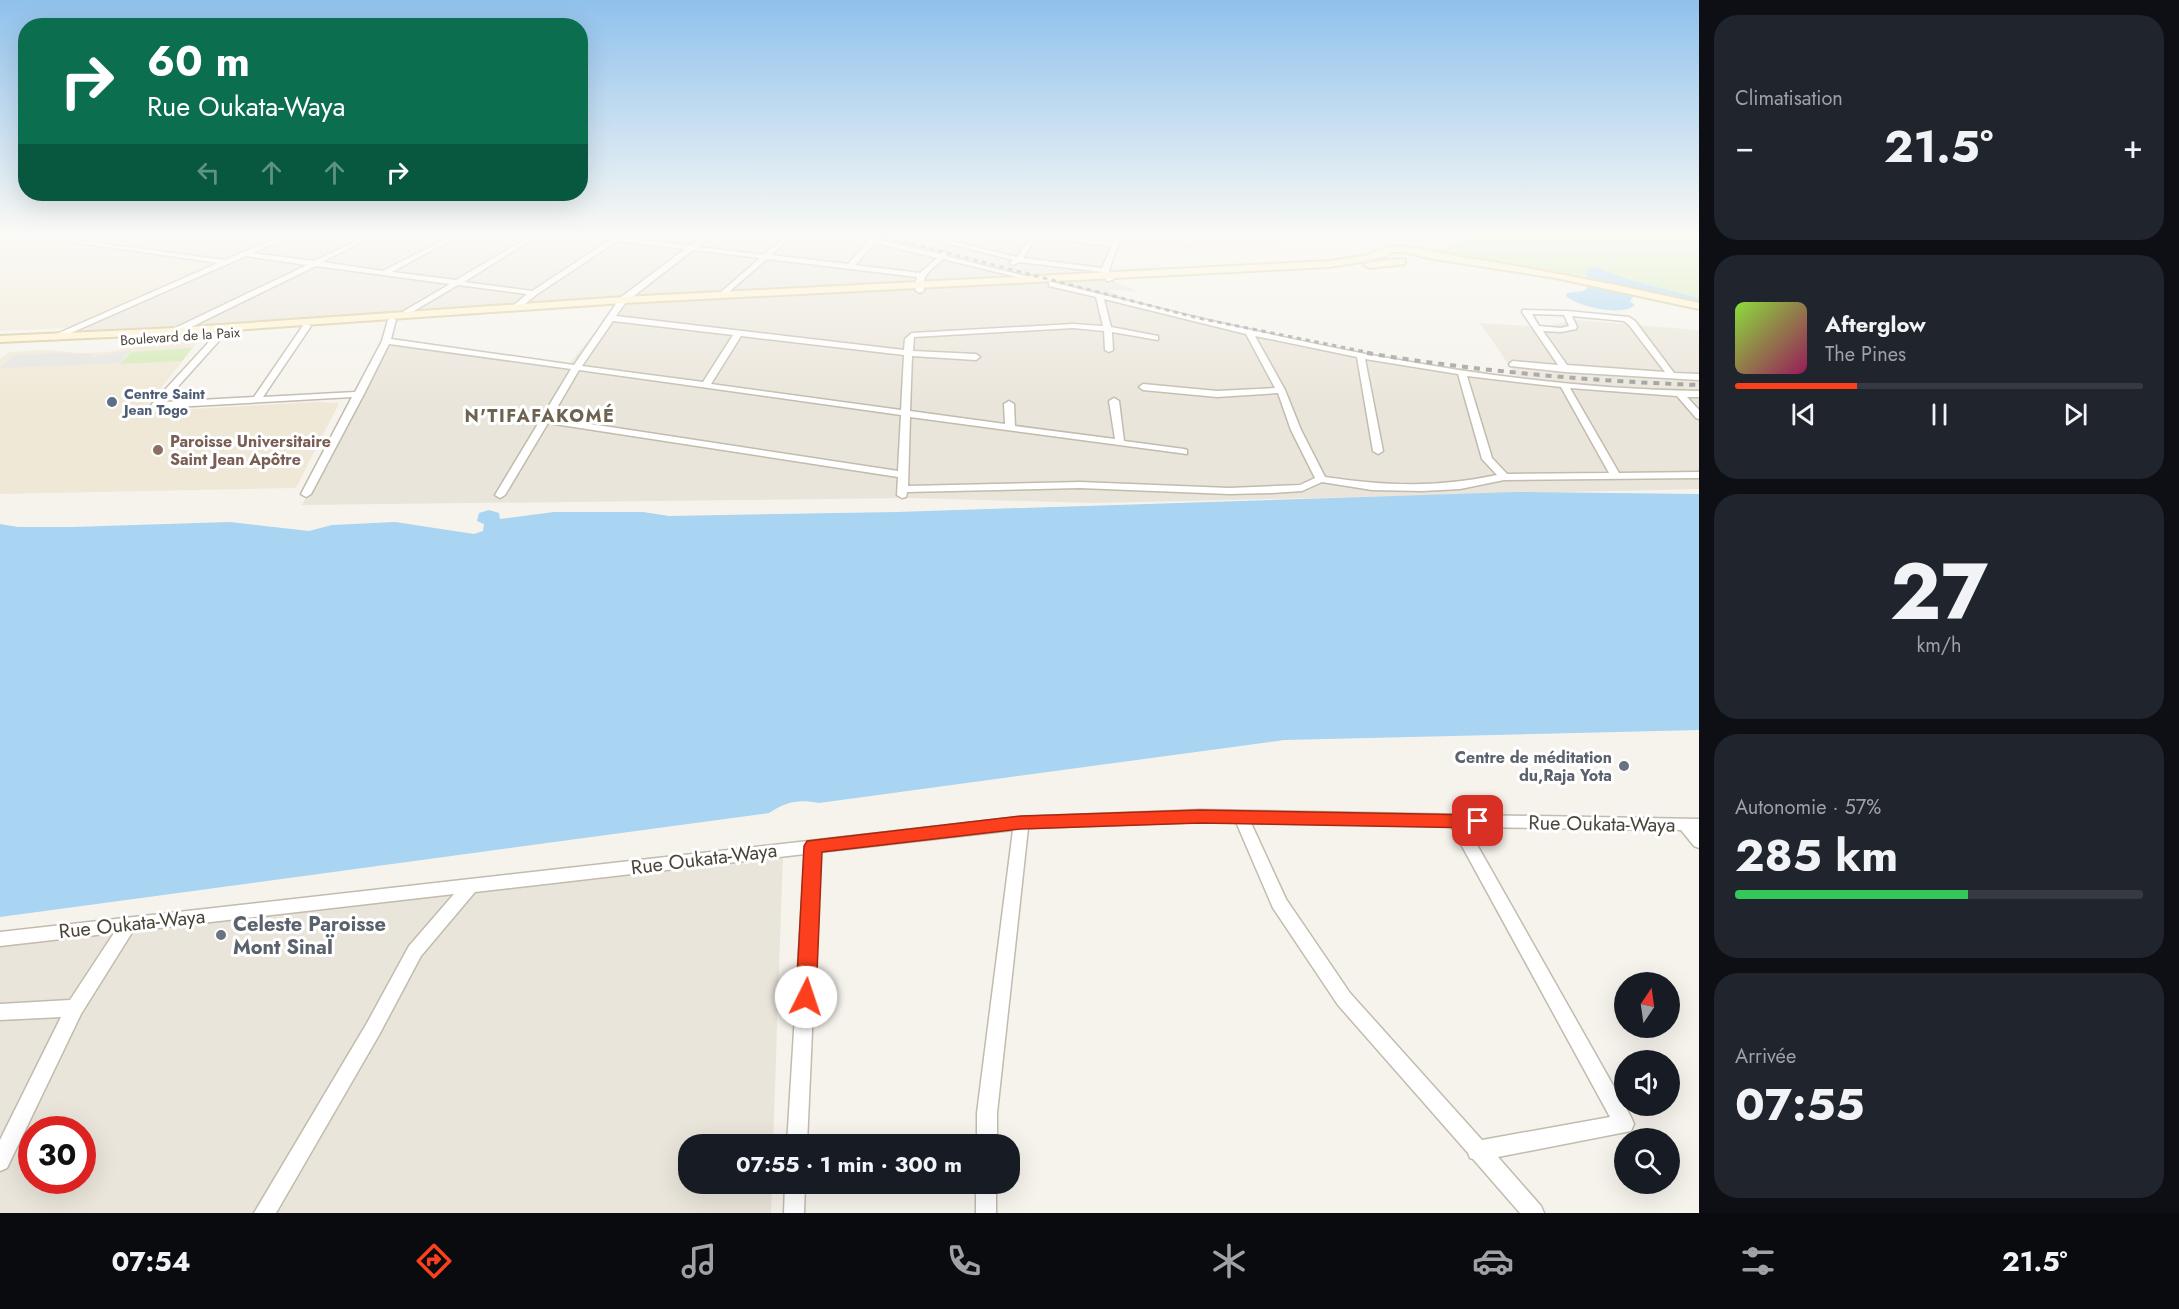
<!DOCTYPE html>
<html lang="fr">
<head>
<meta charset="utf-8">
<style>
  :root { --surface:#171b24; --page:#20242c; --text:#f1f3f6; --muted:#9ea1a6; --line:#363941; --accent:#fc3f1d }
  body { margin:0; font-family:Jost,sans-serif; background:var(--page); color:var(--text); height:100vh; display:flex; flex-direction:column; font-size:22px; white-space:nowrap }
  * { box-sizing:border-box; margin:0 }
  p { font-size:20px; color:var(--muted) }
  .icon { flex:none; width:33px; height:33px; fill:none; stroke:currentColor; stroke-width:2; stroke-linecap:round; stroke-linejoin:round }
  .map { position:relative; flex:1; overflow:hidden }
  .side { display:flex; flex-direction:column; gap:15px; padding:15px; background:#0d0f14; width:480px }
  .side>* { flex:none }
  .guide { position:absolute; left:18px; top:18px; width:570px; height:183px; border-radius:24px; box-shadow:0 6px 24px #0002; background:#0b6e4f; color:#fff; overflow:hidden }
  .needle { width:39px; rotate:13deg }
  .fabs { position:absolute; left:1614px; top:972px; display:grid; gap:12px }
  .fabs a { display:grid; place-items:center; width:66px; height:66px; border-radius:50%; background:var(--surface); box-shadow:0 6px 24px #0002; font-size:30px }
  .speed { position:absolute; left:18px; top:1116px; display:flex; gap:12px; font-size:30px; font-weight:700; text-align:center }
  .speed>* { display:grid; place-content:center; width:78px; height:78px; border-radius:50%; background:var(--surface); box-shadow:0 6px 24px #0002; line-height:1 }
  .speed .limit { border:9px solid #d22; background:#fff; color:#111 }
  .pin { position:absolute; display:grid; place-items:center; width:51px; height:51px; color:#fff; margin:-26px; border-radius:12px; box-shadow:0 3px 9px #0006 }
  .me { position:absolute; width:66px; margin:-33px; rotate:4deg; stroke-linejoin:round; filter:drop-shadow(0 0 4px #0008) }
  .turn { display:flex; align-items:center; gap:21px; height:126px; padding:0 30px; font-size:27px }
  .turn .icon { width:78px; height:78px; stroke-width:2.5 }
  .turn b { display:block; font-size:42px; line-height:51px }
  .lanes { display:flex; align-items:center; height:57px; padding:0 30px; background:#0003; justify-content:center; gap:30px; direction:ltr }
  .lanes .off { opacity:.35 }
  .big { font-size:45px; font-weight:700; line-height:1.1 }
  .side .card { flex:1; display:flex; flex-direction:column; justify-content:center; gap:9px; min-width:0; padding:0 21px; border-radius:24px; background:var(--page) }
  .side .dial { align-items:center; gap:0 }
  .dial b { font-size:78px; line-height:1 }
  .song { display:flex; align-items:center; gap:18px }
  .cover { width:72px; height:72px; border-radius:9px; background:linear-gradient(135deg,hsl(90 70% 55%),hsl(330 70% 35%)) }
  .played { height:6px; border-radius:3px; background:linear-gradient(90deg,var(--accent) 30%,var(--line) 30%) }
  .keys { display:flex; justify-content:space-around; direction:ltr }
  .heat { display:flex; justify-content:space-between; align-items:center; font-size:33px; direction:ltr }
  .charge { height:9px; border-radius:4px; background:linear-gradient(90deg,#34c759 57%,var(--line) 0) }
  .trip { position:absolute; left:678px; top:1134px; width:342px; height:60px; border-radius:24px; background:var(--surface); box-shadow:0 6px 24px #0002; font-weight:700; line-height:60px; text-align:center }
  .dock { display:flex; height:96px; justify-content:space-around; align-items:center; background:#090b0e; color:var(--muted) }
  .dock .icon { width:42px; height:42px }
  .dock .on { color:var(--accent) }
  .dock b { font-size:27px; color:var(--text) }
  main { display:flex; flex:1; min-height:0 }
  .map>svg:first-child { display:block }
  .residential { fill:#eae5da; fill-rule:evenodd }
  .education { fill:#efe8d6 }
  .green { fill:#d2eab5 }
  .parking { fill:#e5e3e0 }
  .water { fill:#a9d4f2 }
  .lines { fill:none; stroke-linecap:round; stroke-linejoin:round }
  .minor-casing { stroke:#c2bbae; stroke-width:3 }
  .secondary-casing { stroke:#d6c79b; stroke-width:4 }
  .minor { fill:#fff; fill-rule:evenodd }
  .secondary { fill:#fff3cd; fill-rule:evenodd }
  .rail-far1 { stroke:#9a9a9a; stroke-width:3; stroke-dasharray:4.5 4.5; stroke-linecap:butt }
  .rail { stroke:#9a9a9a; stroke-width:4; stroke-dasharray:6 6; stroke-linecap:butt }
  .route { fill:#fc3f1d; stroke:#a42913; stroke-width:1.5 }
  .service-dot { fill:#5c6f8a; stroke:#fff; stroke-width:2 }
  .education-dot { fill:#8d6e63; stroke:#fff; stroke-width:2 }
  .worship-dot { fill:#6b7280; stroke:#fff; stroke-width:2 }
  .labels { text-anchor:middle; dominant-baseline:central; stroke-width:6; stroke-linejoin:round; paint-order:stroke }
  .far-street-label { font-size:14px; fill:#4b4439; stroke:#fff }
  .far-service-label { font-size:14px; font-weight:bold; fill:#4e5e75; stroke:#fff; text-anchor:start }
  .education-label { font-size:16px; font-weight:bold; fill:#785e54; stroke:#fff; text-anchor:start }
  .worship-label { font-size:16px; font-weight:bold; fill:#5b616d; stroke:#fff; text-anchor:end }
  .far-district-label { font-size:18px; font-weight:bold; letter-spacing:1.5px; fill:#6e6250; stroke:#fff }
  .near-street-label { font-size:20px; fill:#4b4439; stroke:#fff }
  .near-worship-label { font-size:20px; font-weight:bold; fill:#5b616d; stroke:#fff; text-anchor:start }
</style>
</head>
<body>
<main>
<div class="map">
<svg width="1699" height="1213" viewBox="0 0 1699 1213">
  <rect width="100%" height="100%" fill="#f6f3ec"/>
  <g class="residential">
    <path d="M48,237h1315l-190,14 -56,-3 -6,21 -13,5 41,18 -33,-3 31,16 209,49 174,27 -40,-58 63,4 33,-7 123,10v159l-605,14 -183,-5 -609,7 87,-163 179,23 45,-55v-8l-540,32 152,-70z"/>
    <path d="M783,853l-10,291h-85v40h84l-1,29h-771v-276zM32,1130h50v50h-50z"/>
  </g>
  <g class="education">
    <path d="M19,237h15l178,27 -143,64 -69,3v-88z"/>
    <path d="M200,339l-58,73 171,-10 26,1 -43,85 -296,6v-135l9,-7 37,-2 35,3 26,-1 60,-11z"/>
  </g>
  <g class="green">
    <path d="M1471,237h228v61l-68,-18 -36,-13v13l-157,-29z"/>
    <path d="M192,348l-10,13 -62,3 12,-12z"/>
  </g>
  <path class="parking" d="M131,350l-11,13 -120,5 15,-13 45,-2 33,1 -1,3z"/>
  <g class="water">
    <path d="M1595,267l36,13 68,18v5l-60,-14 -9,12 5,4c-14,12 -56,2 -69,-9l1,-3 17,-2 11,-12 -9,-3v-3l2,-4z"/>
    <path d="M1516,492l183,2v236l-415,10 -465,63c-21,-4 -33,-1 -50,10l-769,104v-393l18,3h54l158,-5 79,9 23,-6 63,-3 79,12 9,-3 1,-7 -7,-3 2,-8 10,-3 10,3 1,6 54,-7h89l26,4 228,-4z"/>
  </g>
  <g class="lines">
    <g class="minor-casing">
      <g id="minor">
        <path d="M38,237h14l173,23 55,-23h7l-34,16 61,8 51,-24h7l-50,25 61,9 66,-34h7l-64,35 64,8 73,-43h7l-72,45 68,9 78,-51 -14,-2 -1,-1h25l70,9 12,-9h7l-12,10 67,8 21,-18h6l-20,18 77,9 21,-23 -11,-3 -1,-1h23l-2,2 62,15 2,-2h4v4l95,24 -4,2 -94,-23c-10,10 -23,16 -19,32l-4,2 -4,-2 -1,-6 2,-8 -150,-18 -44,38h-3v-4l40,-35 -67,-8 -67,52 -10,14 288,34 1,-11 7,-6 161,-9 30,2 -7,-29 -47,-11v-4h3c212,53 428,106 647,109v6h-12l12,13v9l-3,-1 -19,-22 -107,-8 49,85 80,-1v6l-195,2 -44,9 -38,2 -50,-1 -50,-8 -20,9 -30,2 -43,1 -149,-6 -173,4 -1,5 -4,1 -5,-3 1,-18 -350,-54 -43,72 -5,3 -5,-3 76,-126 -182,-25 -25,50 -53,100 -5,3 -5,-3 51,-97 -196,11 -5,-3 69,-75 7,2 -63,70 90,-5 50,-73h3l4,2 -48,71 92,-5 27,-51 6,-21 4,-2 4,2 -5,19 183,26 46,-67 65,-49 -68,-8 -81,54 -16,13 -7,-2 14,-12 -69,-9 -51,30 -4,-2 1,-2 46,-27 -134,-18 -137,67 -4,5h-6l-1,-2 5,-7 134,-64 -61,-9 -191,84 -4,-2 1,-2 166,-73zM875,243l62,15 -17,15 -65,-8zM1104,299l142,35 29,54 -58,3 -74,-7 -4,3 4,3 74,7 61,-4 13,37 24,48 -15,7 -71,3 -149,-6 -172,4 2,-69 277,37v-4l-3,-1 -60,-8 -5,-40 -5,-3 -5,3 6,38 -100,-13 -1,-22 -5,-3 -5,3 1,20 -95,-13 2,-55 64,4 4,-3 -4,-3 -63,-3 1,-14 159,-9 31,3 1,19 4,2 4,-2 -1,-18 46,8v-4l-47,-9zM613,321l120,14 -30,47 -121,-16zM741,336l163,19 -3,55 -190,-26zM1255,336l102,21 16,94 5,3 5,-3 -18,-92 93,15 24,85 15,16c-62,13 -110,11 -172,2l-24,-47 -16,-40zM579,370l322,45 -3,56 -347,-53zM1467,376l94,11 48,86 -102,1 -15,-16z"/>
        <path d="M925,237h9l83,20 14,-20h6l-14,21 79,10 10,-22 -63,-7 -3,-2h17l50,5 3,-5 5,1 -12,32 5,9 -4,2h-3l-5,-9 -82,-10 -7,3 -3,-2 3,-3z"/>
        <path d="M1190,237h6l-6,7 -3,-2z"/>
        <path d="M1523,310l44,1 62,6 6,4 39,52 25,1v6l-134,-8 -55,-6 -1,-2 4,-3 45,4 -36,-53zM1532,314l32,1 5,11 -8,2 -22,-2zM1572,316l52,5 5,4 36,47 -98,-7 -24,-34 18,1 15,-3 1,-2z"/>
        <path d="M1200,810l499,9v29l-5,-2 -13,-16 -214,-3 164,290 3,7 -3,7 -133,26 43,49 3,7h-24l-47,-54 -3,-1 -2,-5 -130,-148 -65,-97 -37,-86h-36l-172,6 -31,285v31h-20v-31l36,-283 -193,22 -13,292h-20l18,-290 -330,38 -54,64 -42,79 -103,178h-22l113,-190 42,-77 45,-52 -321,37 -52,83 -74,154 -7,3v-31l61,-123 -61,3v-16l70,-4 44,-67 -114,13v-14l1021,-115zM1251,823l200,3 159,291 -128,23 -132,-147 -64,-94z"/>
        <path d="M785,1184h20l-1,29h-20z"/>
        <rect x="976" y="1184" width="20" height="29"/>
      </g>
    </g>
    <g class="secondary-casing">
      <g id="secondary">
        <path d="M0,237h9l-9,4z"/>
        <path d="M1390,246c26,0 52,8 77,12 78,12 155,28 232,45v6l-143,-31 -128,-20 -23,-6h-13l-6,4 -18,5 -39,6 -706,36 -447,31 -176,8v-6l176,-8 447,-31 706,-36 39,-6z"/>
        <path d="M1402,259l3,1v4l-36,4 -5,-3 5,-3z"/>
      </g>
    </g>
    <use href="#minor" class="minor"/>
    <use href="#secondary" class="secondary"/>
    <path class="rail-far1" d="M886,237l312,81 178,36"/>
    <path class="rail" d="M1367,353c110,18 221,28 332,32"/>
  </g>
  <linearGradient id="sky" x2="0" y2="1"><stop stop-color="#8fc1ec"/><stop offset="0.58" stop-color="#fbfaf6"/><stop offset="1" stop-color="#fbfaf6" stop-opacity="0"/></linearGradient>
  <rect width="1699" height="406" fill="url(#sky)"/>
  <path class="route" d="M1200,810l278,5 6,2 3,4 -3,5 -6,2 -278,-5 -179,6 -199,23 -6,145 -2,6 -8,3 -7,-3 -3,-6 8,-151 3,-5 214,-25z"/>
  <circle class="service-dot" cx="112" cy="402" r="6"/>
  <circle class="education-dot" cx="158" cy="450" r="6"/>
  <g class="worship-dot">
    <circle cx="1624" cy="766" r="6"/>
    <circle cx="221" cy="935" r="6"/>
  </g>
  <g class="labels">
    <g class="far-street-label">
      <text transform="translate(180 336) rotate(-4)">Boulevard de la Paix</text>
    </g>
    <g class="far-service-label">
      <text x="124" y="394">Centre Saint<tspan x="124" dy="16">Jean Togo</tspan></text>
    </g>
    <g class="education-label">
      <text x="170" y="441">Paroisse Universitaire<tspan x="170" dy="18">Saint Jean Apôtre</tspan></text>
    </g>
    <g class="worship-label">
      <text x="1612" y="757">Centre de méditation<tspan x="1612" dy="18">du,Raja Yota</tspan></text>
    </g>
    <g class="far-district-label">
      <text x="540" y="416">N'TIFAFAKOMÉ</text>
    </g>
    <g class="near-street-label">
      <text transform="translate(1602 824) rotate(1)">Rue Oukata-Waya</text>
      <text transform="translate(704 859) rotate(-7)">Rue Oukata-Waya</text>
      <text transform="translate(132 924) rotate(-6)">Rue Oukata-Waya</text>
    </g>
    <g class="near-worship-label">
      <text x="233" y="924">Celeste Paroisse<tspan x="233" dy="23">Mont SinaÏ</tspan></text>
    </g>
  </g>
</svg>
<div class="fabs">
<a><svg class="needle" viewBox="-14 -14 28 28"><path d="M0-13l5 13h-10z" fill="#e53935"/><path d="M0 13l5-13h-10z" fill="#9ea1a6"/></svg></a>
<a><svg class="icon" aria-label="sound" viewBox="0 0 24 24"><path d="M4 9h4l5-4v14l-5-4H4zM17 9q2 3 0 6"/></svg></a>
<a><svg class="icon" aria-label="search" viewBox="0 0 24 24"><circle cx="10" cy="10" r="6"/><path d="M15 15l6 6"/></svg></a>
</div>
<div class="speed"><div class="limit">30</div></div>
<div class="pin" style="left:1478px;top:821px;background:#d93025"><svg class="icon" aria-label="arrive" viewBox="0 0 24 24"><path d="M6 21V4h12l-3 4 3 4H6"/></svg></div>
<svg class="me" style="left:806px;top:997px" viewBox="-20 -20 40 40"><circle r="19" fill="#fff"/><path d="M0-13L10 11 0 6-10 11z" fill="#fc3f1d"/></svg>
<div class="trip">07:55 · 1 min · 300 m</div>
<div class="guide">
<div class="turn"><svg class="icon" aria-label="right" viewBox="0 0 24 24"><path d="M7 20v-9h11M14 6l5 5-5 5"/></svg><div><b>60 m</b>Rue Oukata-Waya</div></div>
<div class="lanes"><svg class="icon off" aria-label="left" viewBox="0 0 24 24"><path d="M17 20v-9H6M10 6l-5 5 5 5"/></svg><svg class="icon off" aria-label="ahead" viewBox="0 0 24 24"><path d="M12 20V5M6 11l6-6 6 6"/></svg><svg class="icon off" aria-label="ahead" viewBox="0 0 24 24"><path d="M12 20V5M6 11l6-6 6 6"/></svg><svg class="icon" aria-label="right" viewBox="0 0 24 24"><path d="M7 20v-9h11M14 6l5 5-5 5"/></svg></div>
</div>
</div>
<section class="side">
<div class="card"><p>Climatisation</p>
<div class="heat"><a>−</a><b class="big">21.5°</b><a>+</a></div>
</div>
<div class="card">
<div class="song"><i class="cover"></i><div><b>Afterglow</b><p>The Pines</p></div></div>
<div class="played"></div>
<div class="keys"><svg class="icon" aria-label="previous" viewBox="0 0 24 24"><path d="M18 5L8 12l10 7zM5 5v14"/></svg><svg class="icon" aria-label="pause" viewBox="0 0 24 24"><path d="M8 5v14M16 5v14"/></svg><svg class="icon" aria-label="next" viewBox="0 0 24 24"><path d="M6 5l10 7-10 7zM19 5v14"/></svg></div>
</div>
<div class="card dial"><b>27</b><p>km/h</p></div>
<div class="card"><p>Autonomie · 57%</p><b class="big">285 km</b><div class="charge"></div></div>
<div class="card"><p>Arrivée</p><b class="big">07:55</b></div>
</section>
</main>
<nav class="dock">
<b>07:54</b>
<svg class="icon on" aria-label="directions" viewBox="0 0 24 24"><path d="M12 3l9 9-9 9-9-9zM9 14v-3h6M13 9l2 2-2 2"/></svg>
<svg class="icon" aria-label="music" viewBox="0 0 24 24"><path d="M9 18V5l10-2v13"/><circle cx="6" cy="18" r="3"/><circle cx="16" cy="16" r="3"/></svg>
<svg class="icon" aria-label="phone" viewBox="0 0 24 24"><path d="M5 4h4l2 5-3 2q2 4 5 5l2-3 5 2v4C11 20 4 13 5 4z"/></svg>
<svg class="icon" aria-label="climate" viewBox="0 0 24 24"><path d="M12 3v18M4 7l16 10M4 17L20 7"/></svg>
<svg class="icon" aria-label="car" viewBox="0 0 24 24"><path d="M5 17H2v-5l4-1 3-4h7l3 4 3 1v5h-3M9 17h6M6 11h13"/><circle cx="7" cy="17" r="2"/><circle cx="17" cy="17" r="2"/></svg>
<svg class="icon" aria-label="filters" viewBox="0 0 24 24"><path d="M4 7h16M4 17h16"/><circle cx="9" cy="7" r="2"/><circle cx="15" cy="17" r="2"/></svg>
<b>21.5°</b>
</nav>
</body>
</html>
